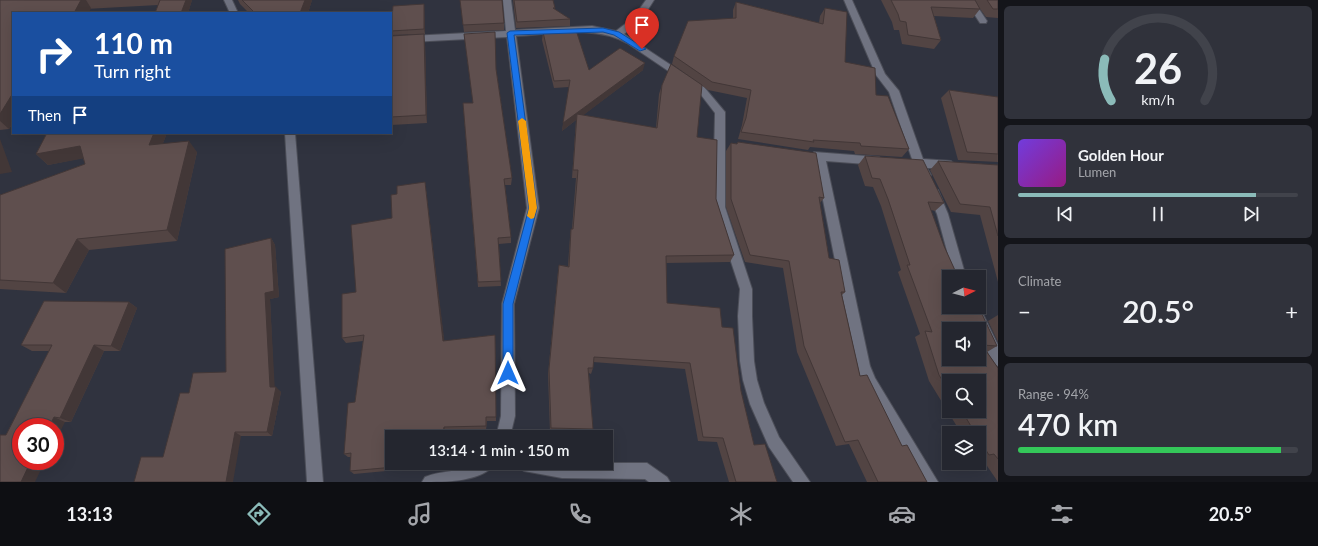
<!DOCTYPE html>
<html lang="en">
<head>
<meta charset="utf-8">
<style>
  :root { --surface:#24262f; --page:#30323b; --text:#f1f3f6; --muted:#a3a5aa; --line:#41434b; --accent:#8bbbb9 }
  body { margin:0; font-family:Lato,sans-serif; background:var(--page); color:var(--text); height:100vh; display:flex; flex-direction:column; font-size:15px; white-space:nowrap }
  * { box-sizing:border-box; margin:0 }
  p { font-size:13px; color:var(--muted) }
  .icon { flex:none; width:22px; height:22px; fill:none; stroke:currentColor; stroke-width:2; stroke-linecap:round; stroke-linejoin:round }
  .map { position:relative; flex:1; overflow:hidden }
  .side { display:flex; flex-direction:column; gap:6px; padding:6px; background:#14151a; width:320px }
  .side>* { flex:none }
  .hud { position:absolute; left:12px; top:12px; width:380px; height:122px; border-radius:0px; box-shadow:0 4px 16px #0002,0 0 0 1px var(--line); background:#1a4fa0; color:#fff; overflow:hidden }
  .needle { width:26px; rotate:84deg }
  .buttons { position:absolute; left:942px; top:270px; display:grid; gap:8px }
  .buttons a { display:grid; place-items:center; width:44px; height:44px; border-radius:0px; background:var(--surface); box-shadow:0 4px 16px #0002,0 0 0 1px var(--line); font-size:20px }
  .speed { position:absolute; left:12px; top:418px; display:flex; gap:8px; font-size:20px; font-weight:700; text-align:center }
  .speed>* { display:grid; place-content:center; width:52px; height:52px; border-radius:50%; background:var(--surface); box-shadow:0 4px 16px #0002,0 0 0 1px var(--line); line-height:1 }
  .speed .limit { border:6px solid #d22; background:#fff; color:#111 }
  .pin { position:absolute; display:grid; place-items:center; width:34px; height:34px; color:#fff; margin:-41px -17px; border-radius:50% 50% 50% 0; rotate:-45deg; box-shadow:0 0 4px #0007 }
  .pin .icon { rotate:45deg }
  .me { position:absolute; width:44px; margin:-22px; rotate:0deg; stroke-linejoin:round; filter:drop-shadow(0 0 3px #0008) }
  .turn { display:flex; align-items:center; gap:14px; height:84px; padding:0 16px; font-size:18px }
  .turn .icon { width:52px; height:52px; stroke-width:2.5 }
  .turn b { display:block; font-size:28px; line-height:34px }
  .then { display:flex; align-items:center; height:38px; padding:0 16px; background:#0003; gap:8px; font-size:15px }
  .big { font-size:30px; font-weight:600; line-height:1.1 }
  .side .card { flex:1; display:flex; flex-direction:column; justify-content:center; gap:6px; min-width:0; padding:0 14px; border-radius:6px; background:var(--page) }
  .side .dial { align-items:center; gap:0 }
  .dial svg { height:104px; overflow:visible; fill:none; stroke:var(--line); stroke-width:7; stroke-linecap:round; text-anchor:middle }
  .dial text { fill:var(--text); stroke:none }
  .song { display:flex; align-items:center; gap:12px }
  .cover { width:48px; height:48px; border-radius:6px; background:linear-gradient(135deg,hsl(260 70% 55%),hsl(310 70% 35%)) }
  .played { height:4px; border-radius:2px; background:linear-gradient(90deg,var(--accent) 85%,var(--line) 85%) }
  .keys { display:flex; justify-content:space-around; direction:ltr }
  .heat { display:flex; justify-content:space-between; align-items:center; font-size:22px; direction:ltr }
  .charge { height:6px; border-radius:3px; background:linear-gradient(90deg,#34c759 94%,var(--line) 0) }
  .trip { position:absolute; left:385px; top:430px; width:228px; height:40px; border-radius:0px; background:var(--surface); box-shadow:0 4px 16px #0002,0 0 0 1px var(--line); font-weight:600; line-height:40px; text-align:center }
  .menu { display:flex; height:64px; justify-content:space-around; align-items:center; background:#0e0f13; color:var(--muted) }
  .menu .icon { width:28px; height:28px }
  .menu .active { color:var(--accent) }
  .menu b { font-size:18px; color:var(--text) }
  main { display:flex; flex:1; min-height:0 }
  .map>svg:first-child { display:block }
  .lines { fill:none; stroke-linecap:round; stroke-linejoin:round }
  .minor-casing { stroke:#4c4e58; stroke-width:2 }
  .minor { fill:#707381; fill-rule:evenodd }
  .wall { fill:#524443; fill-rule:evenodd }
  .shaded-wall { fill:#423737 }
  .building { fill:#5f4f4e; stroke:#423737; fill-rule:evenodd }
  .route { fill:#1a73e8; stroke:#114b97 }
  .slow { fill:#f59e0b }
</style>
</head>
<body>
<main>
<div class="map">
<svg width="998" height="482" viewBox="0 0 998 482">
  <rect width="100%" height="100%" fill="#30333f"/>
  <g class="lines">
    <g class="minor-casing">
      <g id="minor">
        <path d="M224,0h8l6,13h-8z"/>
        <path d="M503,0h8l4,30 77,-4 24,5 17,-13 13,-18h8l-14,22 -16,12 80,53 21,25v95l27,82v27l2,45 3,19 7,23 15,34 31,45h-17l-24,-35 -19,-43 -7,-24 -3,-19 -2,-45 2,-27 -27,-82 2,-94 -17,-22 -71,-48c-33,-18 -74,-9 -111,-7l23,172 -25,96 1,112 -5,21h-14l5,-21 1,-112 25,-96 -20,-171 -116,6v-6l115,-6z"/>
        <path d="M844,0h8l33,74 14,17 24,68 28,2 5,4 -1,3h-28l4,7 -2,3h-8l-5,-11 -7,-1 -1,-3 4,-4 -23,-67 -13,-17z"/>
        <path d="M965,0h8l14,21 -1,2h-6z"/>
        <path d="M285,133h10l28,349h-16z"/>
        <path d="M814,152l65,5 5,4 -5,4 -53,-4 44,205 5,12 63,104h-17l-56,-94 -9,-22 -41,-206 -5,-1 -1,-3z"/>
        <path d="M934,189l4,1 10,24 18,63h-12l-17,-63 -9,-21 2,-3z"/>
        <path d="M979,306l19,39v21l-5,-2 -14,-30v-5h-2l-10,-22z"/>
        <path d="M475,463h20c-11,19 -50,19 -73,19l3,-5c16,-7 34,-4 50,-14z"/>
        <path d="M516,463h131l20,14 3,5h-21l-4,-3 -83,-1 -38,-7 -5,-3z"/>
      </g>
    </g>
    <use href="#minor" class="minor"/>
  </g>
  <g class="wall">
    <path d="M0,0h192l-4,13h-33l3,-8 -145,8v110l-4,6 -9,1z"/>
    <path d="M238,0h74l-4,13h-59l-9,-9z"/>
    <path d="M460,0h42l2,23v7l-40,2z"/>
    <path d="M513,0h40l2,10 15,9v7l-54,2z"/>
    <path d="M881,0h117v18l-12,-1 -8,-11 2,3 -7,9 -39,-2 7,24 -7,9 -32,-5 -3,-14h-5l-2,-8z"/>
    <path d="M736,2l83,21 1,-7 5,-8 20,54 31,33 33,54 -7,8 -47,-3 -1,-3 -44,-4 -2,3 -70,-11 4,-14 5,-27 -39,-8 -36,-26 2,-8 59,-38v-8z"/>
    <path d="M424,4l1,30 -33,1 -1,-7z"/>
    <path d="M543,32l46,38h54l-60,45 73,13 3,-34 3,-9 35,52 19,62 18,56 -4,7 -64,1 1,40 55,24 19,64 13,54 23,37h-48l-12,-40 -19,-1 -13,-72 -92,-7v6l-2,6 -2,-1 4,56 -3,4 -40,-1 -2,-58 10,-102 1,-7 9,1 2,-29 1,-8h1l4,-51h-4l4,-58 -14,11 7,-44 -15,1 -12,-48z"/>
    <path d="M464,34l32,35 16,109 -1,7h-6l6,52v6l-12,1 2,42 -23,1 -15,-184h10z"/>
    <path d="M391,36l34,7 2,80 -36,2z"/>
    <path d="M949,90l49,7v65l-40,-2 -17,-62z"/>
    <path d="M47,133h120l-4,10 34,9 -20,89 -88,9 -23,43 -66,-4v-94l85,-31 -2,-6 -35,7 -12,-11z"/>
    <path d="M738,142l86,56 -4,5 9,55 16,34 -3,3 18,81 42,70 25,36h-60l-18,-38 -13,2 -39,-94 -14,-84 -38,-6 -19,-55v-56l5,-8 6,1z"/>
    <path d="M865,156l79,47 -9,8 -4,-1 13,36 29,67 24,33 -10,6 11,16v114l-17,-25 -2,1v-25h-18l-32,-52 -14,-44 5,-3 -22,-62 3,-2 -20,-64 -8,-19 -8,-1 -7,-21zM949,381l30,30h-30z"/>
    <path d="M938,161l60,4v117l-18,-67 -29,-3 -21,-42z"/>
    <path d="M425,182l19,159 51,-6 1,86h-9l-1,9 -41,1v6h-53l5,33 -43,4 -4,-3 1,-14h-3l-4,-3 11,-52 8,-61 -17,2 -4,-5 14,-46 36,-74 5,-24z"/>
    <path d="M271,238l4,7 4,52 -9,2 4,88 7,5 -9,44h-31l-78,21 26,-64 37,-21z"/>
    <path d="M129,302l8,6 -17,43h-16l-33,71h-6l-59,13 43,-84h-17l-11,-6z"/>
    <path d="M998,315v27l-10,-21z"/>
  </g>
  <g class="shaded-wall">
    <path d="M81,0h5l5,8 -2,5h-15z"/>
    <path d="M186,0h6l-4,13h-7z"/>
    <path d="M305,0h7l-4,13h-8z"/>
    <path d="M424,4v5l1,25 -1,-5z"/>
    <path d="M424,34l1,9 2,80 -1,-8z"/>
    <path d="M645,63l-2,7 -66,50v-6l-1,6 -14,11 1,-8z"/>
    <path d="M13,93v30l-4,6 -9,-8v-7z"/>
    <path d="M154,133h13l-9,23 -9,-11z"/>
    <path d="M0,139l12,33 -12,2z"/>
    <path d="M189,141l8,11 -20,89 -10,-11z"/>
    <path d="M80,146l11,11 -43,8 -12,-11z"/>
    <path d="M425,182l1,8 19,156 -2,-5z"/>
    <path d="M271,238l4,7 4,52 -9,2 5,93 -5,-5 -5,-94z"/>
    <path d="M77,239l12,11 -23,43 -13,-10z"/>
    <path d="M129,302l8,6 -17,43 -9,-5z"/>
    <path d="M94,345l10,6 -33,71 -11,-4z"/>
    <path d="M276,387l5,5 -9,44 -5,-4z"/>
    <path d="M54,417l11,5 -10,20v-15h-6z"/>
    <path d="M444,427l1,4v6l-2,-4z"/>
    <path d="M235,432l6,4 -8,46h-7z"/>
    <path d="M31,461h14l-10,21h-14z"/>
    <path d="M394,463h3v7l-3,-3z"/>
  </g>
  <g class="building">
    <path d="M0,0h81l-7,13h-61v80l-13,21z"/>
    <path d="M160,0h26l-5,13h-26z"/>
    <path d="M242,0h63l-5,13h-45z"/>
    <path d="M460,0h42l2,23 -41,2z"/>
    <path d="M514,0h39l2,8h-2l17,11 -53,3z"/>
    <path d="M891,0h84l5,9 -49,-2 10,33 -33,-5 -2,-13 -6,-1 -2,-7z"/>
    <path d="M987,0h11v9h-5z"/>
    <path d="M736,2l87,22 2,-16 22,4 -2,50 30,6 1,27 12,1 21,53 -48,-3 -1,-3 -47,-3 1,2 -73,-10 5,-14 5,-28 -39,-8 -38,-26 14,-35 48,-3z"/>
    <path d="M424,4v25l-33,2 2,-25z"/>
    <path d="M576,30l13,40 31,-22 25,15 -82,60 7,-43 -16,1 -11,-49z"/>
    <path d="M495,32l1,37 16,109 -8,1 7,58 -13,1 3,43 -23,1 -15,-179h10l-9,-69z"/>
    <path d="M424,34l2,81 -35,2v-81z"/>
    <path d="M671,64l31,21 -5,52 20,3 -1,59 18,56 -68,1 1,47 53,5 2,19 11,1 8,63 13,54 11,-1 12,38h-41l-13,-44 -20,-1 -13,-74 -96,-6 -1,11h-5l5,61 -42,-1 -2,-59 10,-104 10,2 2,-38h2l5,-59h-5l4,-56 80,14 5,-43z"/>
    <path d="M949,90l49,7v57l-31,-2z"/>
    <path d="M47,133h107l-5,12 40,-4 -22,89 -90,9 -24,44 -53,-3v-85l85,-31 -5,-18 -44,8z"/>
    <path d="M738,142l78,11 8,45 -5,-1 10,61 10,2 6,32h-4l19,84 7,-1 35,71 5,-1 20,37h-49l-20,-42 -13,2 -41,-96 -15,-85 -39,-6 -19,-56v-56l6,1z"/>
    <path d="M865,156l58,4 21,43 -16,-1 16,44 14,31h-9v30h22l2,6 9,1 15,32 -15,-1 16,23v91l-4,-5 -5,1 -10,-16v-6h-4l-13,-22h17v-30h-30v10l-10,-16 -14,-44 7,1 -25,-67h3l-22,-66 -8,-20 -8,-1zM949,329h30v30h-30z"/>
    <path d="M938,161l60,4v71l-8,-29 -30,-3z"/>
    <path d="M425,182l18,159 52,-6 1,82h-10v9l-42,1 -1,6h-44v4h-7v26h2v4l-44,4 1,-18 -7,1 4,-51 7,-1 9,-67 -22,3v-44l14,-2 -5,-67 41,-7 -1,-23 6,-1v-8z"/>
    <path d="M271,238l3,53 -9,2 5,94h6l-9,45h-32l-9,50h-92l7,-25h22l17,-64h9l4,-20 33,-1 -1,-123z"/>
    <path d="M44,301l85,1 -18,44 -17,-1 -34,73 -6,-1 -5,10h-28v34h10l-10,21h-21v-47h6l46,-90h-31z"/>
  </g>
  <path class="route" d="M603,28l16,4 27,17 -6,2 -26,-16 -11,-3 -89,3 23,173 -24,96v69l-1,4 -4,1 -4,-1 -1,-4v-69l26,-96 -22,-175 3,-2z"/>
  <path class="slow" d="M522,118l4,3 11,87 -3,10 -3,1 -4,-3 2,-8 -11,-87z"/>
</svg>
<div class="buttons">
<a><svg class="needle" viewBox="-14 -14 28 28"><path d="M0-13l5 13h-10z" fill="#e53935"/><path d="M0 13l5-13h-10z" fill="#a3a5aa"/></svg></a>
<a><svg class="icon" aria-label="sound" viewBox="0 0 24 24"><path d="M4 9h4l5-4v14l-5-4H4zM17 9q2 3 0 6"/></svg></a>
<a><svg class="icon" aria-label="search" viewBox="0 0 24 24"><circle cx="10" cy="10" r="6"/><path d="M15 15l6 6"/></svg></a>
<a><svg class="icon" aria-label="layers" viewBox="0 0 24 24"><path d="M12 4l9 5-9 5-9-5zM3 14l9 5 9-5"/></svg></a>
</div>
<div class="speed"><div class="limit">30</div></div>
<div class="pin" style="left:642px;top:49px;background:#d93025"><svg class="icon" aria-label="arrive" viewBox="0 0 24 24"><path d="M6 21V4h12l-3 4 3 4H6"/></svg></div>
<svg class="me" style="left:508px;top:373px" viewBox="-20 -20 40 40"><path d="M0-17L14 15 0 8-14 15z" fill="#1a73e8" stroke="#fff" stroke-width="4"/></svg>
<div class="trip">13:14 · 1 min · 150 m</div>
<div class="hud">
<div class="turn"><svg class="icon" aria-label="right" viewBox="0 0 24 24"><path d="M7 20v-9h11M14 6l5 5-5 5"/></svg><div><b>110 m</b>Turn right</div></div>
<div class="then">Then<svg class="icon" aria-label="arrive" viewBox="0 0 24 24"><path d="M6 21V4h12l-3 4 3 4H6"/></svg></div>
</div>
</div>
<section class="side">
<div class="card dial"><svg viewBox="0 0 100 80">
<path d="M14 69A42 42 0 1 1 86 69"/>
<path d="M14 69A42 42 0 0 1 9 37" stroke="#8bbbb9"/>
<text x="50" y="56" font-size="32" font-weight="700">26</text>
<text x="50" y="72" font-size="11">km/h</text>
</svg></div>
<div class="card">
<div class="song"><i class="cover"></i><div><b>Golden Hour</b><p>Lumen</p></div></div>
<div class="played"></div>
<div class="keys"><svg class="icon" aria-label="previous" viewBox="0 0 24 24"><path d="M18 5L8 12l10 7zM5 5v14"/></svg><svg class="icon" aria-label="pause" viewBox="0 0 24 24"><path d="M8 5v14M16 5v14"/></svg><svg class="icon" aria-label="next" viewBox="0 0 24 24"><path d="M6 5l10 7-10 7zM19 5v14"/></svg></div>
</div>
<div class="card"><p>Climate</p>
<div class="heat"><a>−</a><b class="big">20.5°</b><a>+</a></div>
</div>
<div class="card"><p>Range · 94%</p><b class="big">470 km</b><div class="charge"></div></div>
</section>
</main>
<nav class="menu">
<b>13:13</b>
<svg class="icon active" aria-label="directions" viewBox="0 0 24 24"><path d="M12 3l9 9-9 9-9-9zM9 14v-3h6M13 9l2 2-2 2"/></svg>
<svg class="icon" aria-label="music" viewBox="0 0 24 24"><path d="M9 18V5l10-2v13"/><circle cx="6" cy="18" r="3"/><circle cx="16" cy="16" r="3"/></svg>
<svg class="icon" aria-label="phone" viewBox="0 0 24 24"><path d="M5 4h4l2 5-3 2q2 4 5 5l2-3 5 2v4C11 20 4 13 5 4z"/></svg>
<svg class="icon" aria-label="climate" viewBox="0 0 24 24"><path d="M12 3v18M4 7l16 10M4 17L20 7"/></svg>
<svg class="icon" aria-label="car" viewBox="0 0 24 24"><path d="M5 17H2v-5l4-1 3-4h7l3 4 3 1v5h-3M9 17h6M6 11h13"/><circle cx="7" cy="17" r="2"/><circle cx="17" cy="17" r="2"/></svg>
<svg class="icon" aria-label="filters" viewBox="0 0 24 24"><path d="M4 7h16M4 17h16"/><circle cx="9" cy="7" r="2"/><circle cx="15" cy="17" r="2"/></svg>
<b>20.5°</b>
</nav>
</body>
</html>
